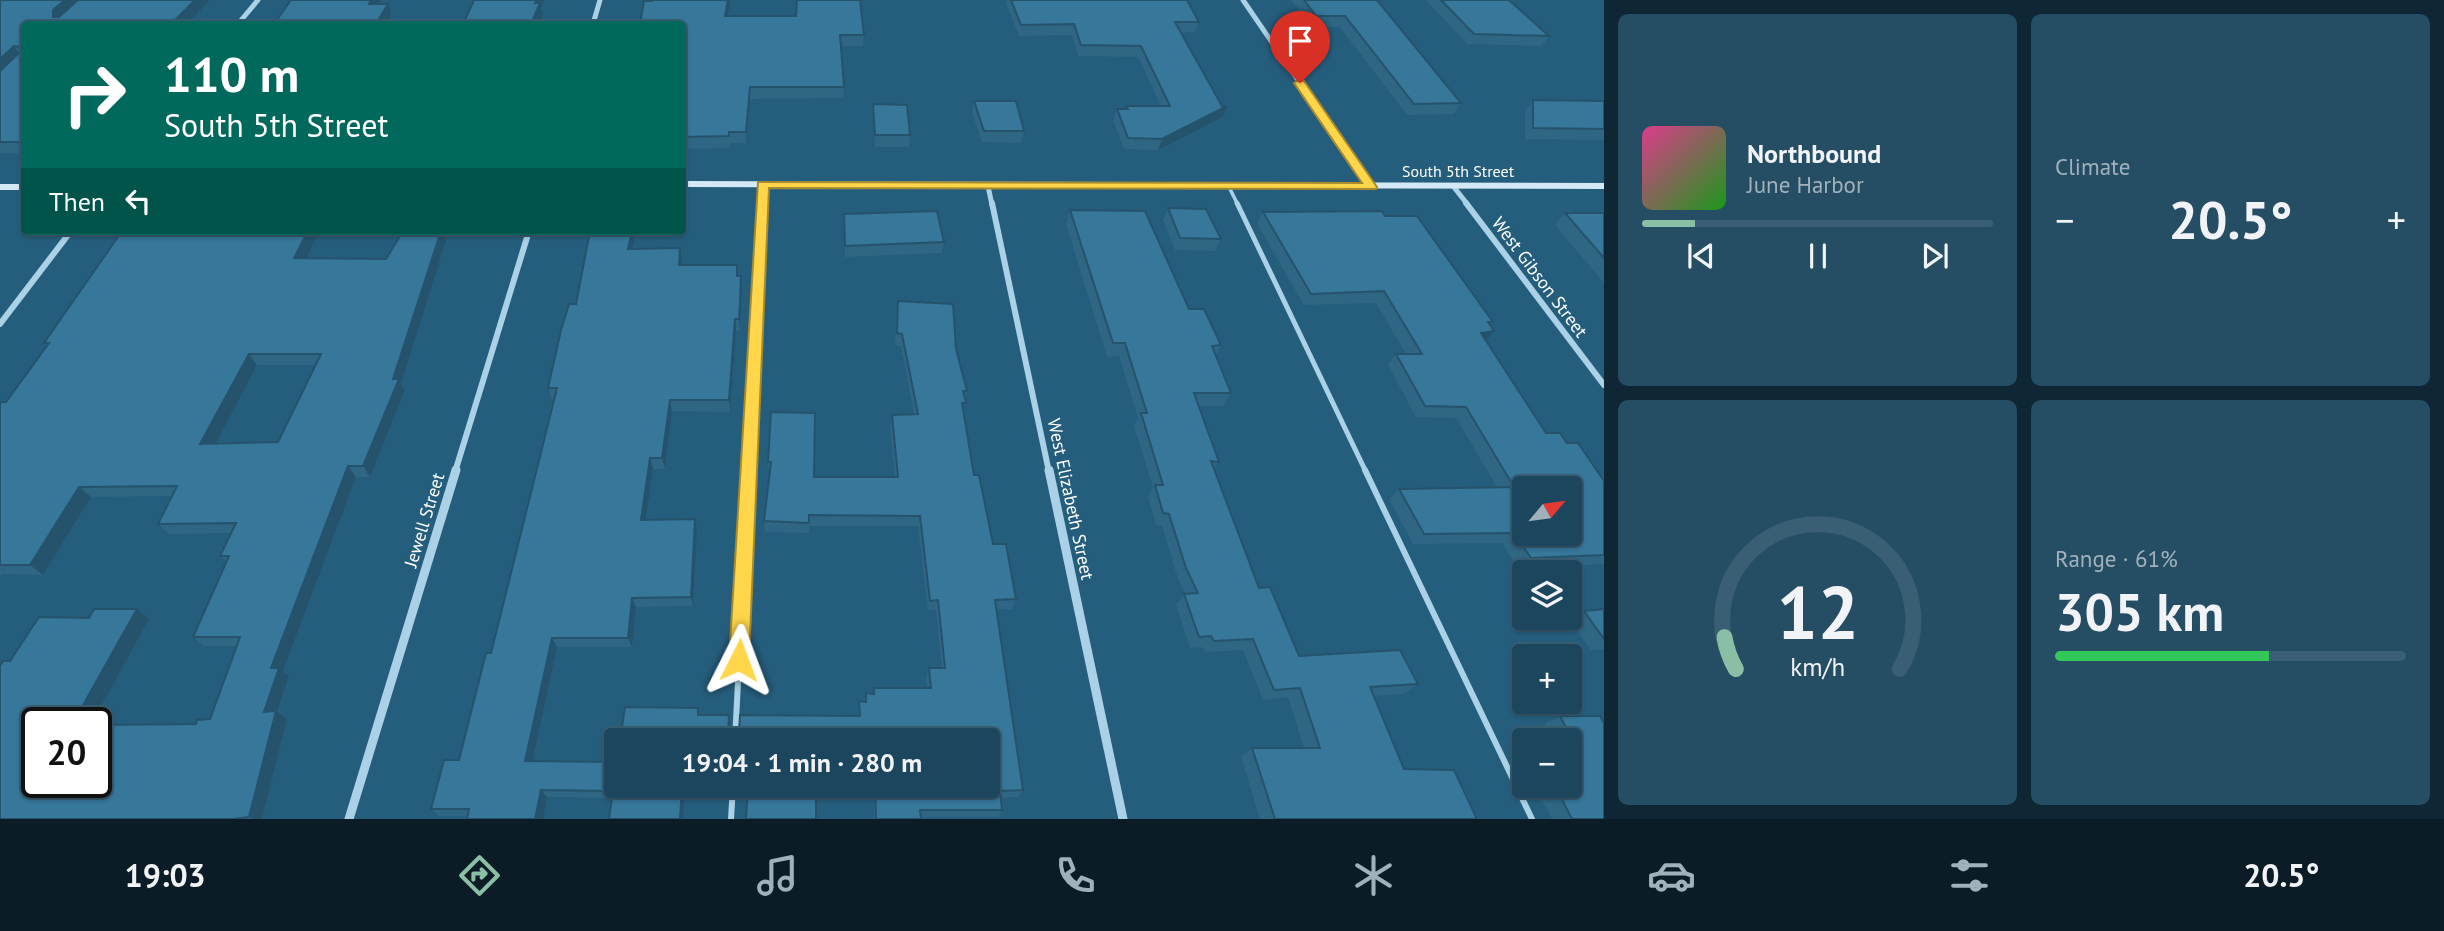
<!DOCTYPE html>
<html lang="en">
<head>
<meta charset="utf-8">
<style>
  :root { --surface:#1c465e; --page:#254d64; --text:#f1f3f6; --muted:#a0b1bc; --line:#3a5e73; --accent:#8abfa5 }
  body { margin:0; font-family:"PT Sans",sans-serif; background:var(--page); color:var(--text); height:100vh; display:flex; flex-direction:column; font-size:26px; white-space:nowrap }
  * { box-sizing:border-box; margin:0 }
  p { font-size:23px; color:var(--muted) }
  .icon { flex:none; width:38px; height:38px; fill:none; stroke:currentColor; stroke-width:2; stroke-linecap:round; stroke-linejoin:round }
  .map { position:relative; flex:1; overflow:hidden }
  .panel { display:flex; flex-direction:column; gap:14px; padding:14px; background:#0f2634; width:840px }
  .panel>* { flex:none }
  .top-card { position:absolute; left:21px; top:21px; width:665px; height:214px; border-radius:7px; box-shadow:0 2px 5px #0004,0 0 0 2px var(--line); background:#00695c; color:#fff; overflow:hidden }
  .needle { width:46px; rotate:61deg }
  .buttons { position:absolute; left:1512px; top:476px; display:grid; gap:14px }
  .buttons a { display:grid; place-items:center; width:70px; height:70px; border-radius:7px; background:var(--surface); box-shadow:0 2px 5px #0004,0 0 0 2px var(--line); font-size:35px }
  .speed { position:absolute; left:21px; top:707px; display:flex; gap:14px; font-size:35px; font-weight:700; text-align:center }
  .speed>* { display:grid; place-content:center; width:91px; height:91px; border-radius:50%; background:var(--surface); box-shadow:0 2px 5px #0004,0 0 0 2px var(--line); line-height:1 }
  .speed .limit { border:4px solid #111; border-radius:10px; background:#fff; color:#111 }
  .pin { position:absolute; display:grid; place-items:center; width:60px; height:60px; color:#fff; margin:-72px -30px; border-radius:50% 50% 50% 0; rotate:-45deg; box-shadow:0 0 7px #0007 }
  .pin .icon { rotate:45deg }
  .me { position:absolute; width:77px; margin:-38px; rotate:3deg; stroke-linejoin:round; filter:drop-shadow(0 0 5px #0008) }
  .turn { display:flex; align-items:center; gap:24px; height:147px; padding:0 28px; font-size:32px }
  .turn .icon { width:91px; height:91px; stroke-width:2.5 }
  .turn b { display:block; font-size:49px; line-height:60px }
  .then { display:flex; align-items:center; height:66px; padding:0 28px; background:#0003; gap:14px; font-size:26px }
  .big { font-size:52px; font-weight:700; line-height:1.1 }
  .panel .tile { flex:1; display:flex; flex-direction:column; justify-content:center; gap:10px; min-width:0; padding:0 24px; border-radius:10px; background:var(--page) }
  .panel .dial { align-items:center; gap:0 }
  .dial svg { height:182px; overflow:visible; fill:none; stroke:var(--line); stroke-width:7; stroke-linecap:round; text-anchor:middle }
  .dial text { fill:var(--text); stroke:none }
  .song { display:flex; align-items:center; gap:21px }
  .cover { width:84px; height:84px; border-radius:10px; background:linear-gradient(135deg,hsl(330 70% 55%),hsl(120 70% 35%)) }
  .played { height:7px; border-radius:4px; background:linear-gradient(90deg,var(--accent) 15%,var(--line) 15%) }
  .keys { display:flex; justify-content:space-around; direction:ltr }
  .heat { display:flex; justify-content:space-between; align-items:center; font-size:38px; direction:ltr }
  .charge { height:10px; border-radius:5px; background:linear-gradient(90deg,#34c759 61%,var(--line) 0) }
  .panel .tiles { flex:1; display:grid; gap:14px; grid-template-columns:repeat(2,1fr) }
  .trip { position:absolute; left:604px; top:728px; width:396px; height:70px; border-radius:7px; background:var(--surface); box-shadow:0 2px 5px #0004,0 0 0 2px var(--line); font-weight:700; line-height:70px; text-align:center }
  .menu { display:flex; height:112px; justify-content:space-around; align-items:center; background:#0b1c26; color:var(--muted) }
  .menu .icon { width:49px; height:49px }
  .menu .active { color:var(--accent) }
  .menu b { font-size:32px; color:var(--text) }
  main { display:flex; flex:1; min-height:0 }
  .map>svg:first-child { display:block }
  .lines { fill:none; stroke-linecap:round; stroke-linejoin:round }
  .lane-far2 { stroke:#aad1e5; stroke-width:3.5 }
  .lane-far1 { stroke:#aad1e5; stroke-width:5 }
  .lane { stroke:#aad1e5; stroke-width:6 }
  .street-far2 { stroke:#aad1e5; stroke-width:5 }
  .street-far1 { stroke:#aad1e5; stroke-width:6 }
  .street { stroke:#aad1e5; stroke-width:9 }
  .secondary { fill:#d4e9f5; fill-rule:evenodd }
  .wall { fill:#2e6684; fill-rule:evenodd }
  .shaded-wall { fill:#26536c }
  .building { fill:#36779a; stroke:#26536c; stroke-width:2; fill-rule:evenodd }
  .route { fill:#ffd54a; stroke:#a68a30; stroke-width:2 }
  .labels { text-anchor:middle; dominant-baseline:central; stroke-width:7; stroke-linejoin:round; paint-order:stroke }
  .far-street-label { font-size:16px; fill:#fff; stroke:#255e7d }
  .street-label { font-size:18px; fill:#fff; stroke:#255e7d }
</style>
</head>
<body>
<main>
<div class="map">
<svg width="1604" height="819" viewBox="0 0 1604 819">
  <rect width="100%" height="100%" fill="#255e7d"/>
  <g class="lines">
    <g class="lane-far2">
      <path d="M1229,187l9,18"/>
      <path d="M762,205l1,-21"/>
    </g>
    <g class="lane-far1">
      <path d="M1237,203l129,269"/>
      <path d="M749,472l13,-269"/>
    </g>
    <g class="lane">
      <path d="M1365,470l167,349"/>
      <path d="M735,740l14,-270"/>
      <path d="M731,819l2,-33"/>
    </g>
    <g class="street-far2">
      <path d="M1243,0l128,187"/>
      <path d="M238,24l20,-24"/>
      <path d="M593,24l7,-24"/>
      <path d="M988,186l4,19"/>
      <path d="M1453,186l15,19"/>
    </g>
    <g class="street-far1">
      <path d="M992,203l57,269"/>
      <path d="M1466,203l138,182"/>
      <path d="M0,324l71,-93"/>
      <path d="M455,472l74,-241"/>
    </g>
    <g class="street">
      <path d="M1049,470l74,349"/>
      <path d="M349,819l107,-349"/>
    </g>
    <g class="secondary">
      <path d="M682,181l922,2v6l-922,-2z"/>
      <rect x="0" y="184" width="24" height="6"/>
    </g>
  </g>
  <g class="wall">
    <path d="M0,0h210l-186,24v129h-24z"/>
    <path d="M1007,0h180l12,22 -4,10h-14l41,74h5l-4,11 -65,33 -34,-1 -11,-29 4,-11h8l1,-3h35l-23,-49 -60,-1 -6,-21 -53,1 -13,-33z"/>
    <path d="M1291,0h86l84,103 -7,11 -47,1 -67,-88h-29z"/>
    <path d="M1426,0h83l40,36 -7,10 -75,-2z"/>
    <path d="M730,4l-2,12 136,19 -1,11h-22l3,41 -1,11 -93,1 -4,44h-16l-1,5 -47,1v-125z"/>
    <path d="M1533,100l71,1v39l-79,-1v-28z"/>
    <path d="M974,101l50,30 -3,12 -39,-1 -10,-30z"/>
    <path d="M873,104l37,31 -1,12h-34l-2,-31z"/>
    <path d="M1168,208l53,31 -6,12 -40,-1 -12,-30z"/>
    <path d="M1070,210l119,99 32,36 -5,10 15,38 -8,13h-24l20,56 -5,7 45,119 40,68 119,28 -15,10 -30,2 31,73 73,50h-217l-19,-62 11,-9h52l-16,-51 -25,3 -20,-50 -38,2 -3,-5 -12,1 -14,-43 9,-12 -7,-14 -16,-53 -6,-1 -8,-28 5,-10 -19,-61 4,-8 -19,-62 -12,1 -41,-133z"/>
    <path d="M1263,212l122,4 108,106 -3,3 4,6 -9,10 61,92 21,10 37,38v83l-86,4 -16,-25 -89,1 -24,-45 10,-10 98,-2 -41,-69 -40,-1 -28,-52 8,-11h10l-30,-51 -72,2 -47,-81z"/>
    <path d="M1565,213h39v70l-49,-58z"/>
    <path d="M844,214l100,28 -2,11 -97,4z"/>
    <path d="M122,231h197l-13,27 95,126 4,6 -35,87h-14l-73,194 6,5 -12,36 10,7 -25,100h-262l10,-158 79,-43 48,-9 12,10 -57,104h-55v59l173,-63 27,-73h-33l-11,-9 34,-75 -7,-6 11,-23 -62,1 -11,-10 13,-28 -80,1 -48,78 -41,-1 -2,3v-175h6l41,-56 -3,-3zM257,365h59l-38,77 -62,2z"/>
    <path d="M590,231h46l-3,18 47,-1 2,17h55l1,11h3l1,12 -1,27 -1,16h-4l-6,81 -58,-1 -7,58h-12l-7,51 49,-1 2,11 -4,76 -57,1 -4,40h-75l-24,114 152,25 -2,33h-74l3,-21 -65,-1 -79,19h-29l-8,-7 28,-49 32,-107 63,-254h-2l-4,-11 28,-84z"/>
    <path d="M898,301l58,48 11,42 -4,23 11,61 19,69 23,55 -4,10h-16l27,181 -5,7 -17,1 1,12 -4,7h-77v2h-47l-1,-32 -125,-1h239l-367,-46 78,-32 2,7h29l1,8v12l4,3 124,-22 1,-15h5l2,-8 7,1 1,-6h53l-1,-11 3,-9h13l-6,-58h-8l-10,-84h-109v7l-44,-1 -1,-11 6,-47h-1l-1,-12 3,-50 43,65h81l-5,-51 2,-11 22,-1 -13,-68 -6,-1z"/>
    <path d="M1604,609v40l-13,1 -21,-29 14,-10z"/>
    <path d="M1560,716l44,7v96h-52l-17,-33h35v-46h-17l-8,-16z"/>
  </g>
  <g class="shaded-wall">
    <path d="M65,0h19l-24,21 -7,-4v-7z"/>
    <path d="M195,0h15l-23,24h-16z"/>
    <path d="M371,0h10l-8,14 -4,-10z"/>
    <path d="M537,0h7l-3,7 2,7 -5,10h-7z"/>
    <path d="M728,0h2v4l-4,23 -1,-11z"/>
    <path d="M388,4l3,10 -5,10h-10z"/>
    <path d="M14,46l7,10 -21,22v-19z"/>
    <path d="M750,87v12l-4,44v-11z"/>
    <path d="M1227,106l-4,11 -65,33 4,-11z"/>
    <path d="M308,231h11v1l-18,37 -7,-11z"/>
    <path d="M441,231h8l-48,153 4,6 -35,87 -7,-11 30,-87z"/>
    <path d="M632,231h4l-6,30 -2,-12z"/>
    <path d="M680,248l2,12 -1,17 -2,-12z"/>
    <path d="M741,276l1,12 -2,43 -1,-12z"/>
    <path d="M735,319l1,12 -6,81 -1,-12z"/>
    <path d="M1494,331l-10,11 -3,-9z"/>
    <path d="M249,354l8,11 -47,90 -10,-11z"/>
    <path d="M670,400l2,11 -7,58 -3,-11z"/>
    <path d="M650,458l3,11 -9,62 -3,-11z"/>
    <path d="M348,466l8,11 -73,194 6,5 -12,36 10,7 -25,100h-10l-3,-2 22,-149z"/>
    <path d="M79,487l12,10 -48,78 -13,-10z"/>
    <path d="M695,519l2,11 -4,76 -2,-9z"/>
    <path d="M632,598l4,9 -4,40 -4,-9z"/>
    <path d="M137,609l12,10 -57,104h-19z"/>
    <path d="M552,638l5,9 -26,122 -6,-8z"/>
    <path d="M729,715l1,8v17l-2,-6z"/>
    <path d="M682,786h3l-2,33h-3z"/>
    <path d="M541,790l6,7 -4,22h-8z"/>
  </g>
  <g class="building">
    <path d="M0,0h65l-12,10v7h6l19,-17h117l-24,24h-147v118h-24v-71l20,-19v-5l-6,-1 -14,13z"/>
    <path d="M291,0h80l-2,4h19l-12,20h-102z"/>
    <path d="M474,0h63l-2,3h5l-9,21h-68z"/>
    <path d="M652,0h76l-3,16h71l1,-16h63l4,35h-24l4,52h-94l-4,45h-17v4l-47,1v-113h-42l4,-23h8z"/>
    <path d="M1011,0h176l12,22h-24l47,84h5l-65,33 -34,-1 -11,-29h11l-2,-3h44l-29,-60 -60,-1 -7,-21 -53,1z"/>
    <path d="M1304,0h73l84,103 -47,1 -69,-88h-29z"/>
    <path d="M1441,0h68l40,36 -75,-2z"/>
    <path d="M1533,100l71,1v28l-71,-1z"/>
    <path d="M974,101h42l8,30h-40z"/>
    <path d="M873,104l34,1 3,30h-35z"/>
    <path d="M1168,208l38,1 15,30 -41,-1z"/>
    <path d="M1070,210l75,1 44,98h15l17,36 -9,1 19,47h-37l25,69 -8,-1 48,127 11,-1 29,69 101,-6 18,34 -48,3 34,82 50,1 23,49h-202l-23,-71h68l-20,-60 -26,2 -21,-51 -39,2 -3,-5 -12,1 -15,-43 14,-1 -12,-25 -17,-54 -6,-1 -8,-28h8l-22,-72h6l-22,-70h-12z"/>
    <path d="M937,211l7,31 -99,4 -1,-32z"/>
    <path d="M1382,211l3,5h32l76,106h-5l6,9 -13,2 65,100h14l7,10h11l26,38v74l-73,3 -17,-25 -90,1 -25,-45 115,-2 -48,-80 -41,-1 -29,-52h26l-38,-63 -73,3 -48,-82zM1524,488h46v46h-46z"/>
    <path d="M1565,213h39v45z"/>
    <path d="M122,231h186l-14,27 92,1 17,-28h38l-48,148h6l-36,87h-15l-77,202h8l-15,44 12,-1 -27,106 -15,2h-234v-153l3,-5h7l29,-44 50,1 5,-9h43l-64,114h-36v59h59v-57l100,-1 1,-4 13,-1 30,-82h-47l36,-81h-9l16,-33 -78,1 19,-38 -98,1 -49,78h-30v-163h6l43,-59h-5zM249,354h72l-43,88 -78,2z"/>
    <path d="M590,231h42l-4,18 52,-1 -1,17h58v11h4l-1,27 -1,16h-4l-6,81h-59l-8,58h-12l-9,62 54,-1 -4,78 -59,1 -4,40h-76l-27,123 91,1v24h66l-2,33h-71l4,-28 -72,-1 -6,29h-68l2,-10h-38l13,-49h15l27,-107h5l66,-265h-9l13,-58 8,-26h7z"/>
    <path d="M898,301l55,3 3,45 11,42h-4l3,12h-4l12,72h5l14,69h13l10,55 -21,1 28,190 -23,1 2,19h-82l1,9h-45l-1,-33h112v-46h-367l5,-33 73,1v7h31l-1,19 6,4 5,-5 1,-18 120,1 -1,-15 7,1v-9l8,1v-6h57l-2,-20h16l-7,-68 -8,1 -10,-85 -111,-1v8l-45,-2 7,-59h-3l3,-50 44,1 -1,64h84l-6,-62 26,-1 -16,-80 -5,-1z"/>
    <path d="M1604,609v30l-20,-28z"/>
    <path d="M1560,716h40l4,7v96h-32l-17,-33h15v-30h11z"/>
    <path d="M748,786h68v33h-70z"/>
  </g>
  <path class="route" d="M1296,81h8l73,106 -1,2 -607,-1 -20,472 -3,6 -7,3 -7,-3 -3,-6 29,-478 604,1 -68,-100z"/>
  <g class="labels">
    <g class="far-street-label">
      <text x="1458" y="171">South 5th Street</text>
    </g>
    <g class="street-label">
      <text transform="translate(1540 277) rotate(53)">West Gibson Street</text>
      <text transform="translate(1071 499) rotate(78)">West Elizabeth Street</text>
      <text transform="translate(424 520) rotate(-73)">Jewell Street</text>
    </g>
  </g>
</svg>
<div class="buttons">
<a><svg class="needle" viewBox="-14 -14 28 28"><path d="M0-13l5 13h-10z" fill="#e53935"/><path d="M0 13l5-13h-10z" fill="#a0b1bc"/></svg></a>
<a><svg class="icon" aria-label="layers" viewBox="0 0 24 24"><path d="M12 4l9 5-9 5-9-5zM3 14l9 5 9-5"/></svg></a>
<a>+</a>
<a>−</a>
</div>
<div class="speed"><div class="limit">20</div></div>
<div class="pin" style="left:1300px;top:83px;background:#d93025"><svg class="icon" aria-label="arrive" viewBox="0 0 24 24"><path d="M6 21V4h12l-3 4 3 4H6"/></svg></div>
<svg class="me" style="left:739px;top:660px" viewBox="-20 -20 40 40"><path d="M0-17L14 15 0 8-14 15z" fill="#ffd54a" stroke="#fff" stroke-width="4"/></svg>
<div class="trip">19:04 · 1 min · 280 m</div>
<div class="top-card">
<div class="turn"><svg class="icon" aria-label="right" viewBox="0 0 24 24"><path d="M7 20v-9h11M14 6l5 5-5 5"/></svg><div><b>110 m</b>South 5th Street</div></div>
<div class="then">Then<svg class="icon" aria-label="left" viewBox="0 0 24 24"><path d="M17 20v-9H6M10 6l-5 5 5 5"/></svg></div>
</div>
</div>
<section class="panel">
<div class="tiles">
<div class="tile">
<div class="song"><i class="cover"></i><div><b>Northbound</b><p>June Harbor</p></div></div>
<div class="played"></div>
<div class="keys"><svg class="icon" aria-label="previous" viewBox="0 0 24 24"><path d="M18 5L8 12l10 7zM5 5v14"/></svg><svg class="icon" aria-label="pause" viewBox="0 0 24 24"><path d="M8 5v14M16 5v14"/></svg><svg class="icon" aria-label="next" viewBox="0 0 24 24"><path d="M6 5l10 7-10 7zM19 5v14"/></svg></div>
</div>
<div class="tile"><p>Climate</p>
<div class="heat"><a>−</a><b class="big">20.5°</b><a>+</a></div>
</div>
<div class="tile dial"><svg viewBox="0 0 100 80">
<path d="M14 69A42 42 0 1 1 86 69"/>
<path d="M14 69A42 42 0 0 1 9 55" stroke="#8abfa5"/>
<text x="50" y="56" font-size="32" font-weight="700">12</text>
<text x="50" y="72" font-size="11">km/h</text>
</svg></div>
<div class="tile"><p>Range · 61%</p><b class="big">305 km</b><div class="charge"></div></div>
</div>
</section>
</main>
<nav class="menu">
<b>19:03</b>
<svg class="icon active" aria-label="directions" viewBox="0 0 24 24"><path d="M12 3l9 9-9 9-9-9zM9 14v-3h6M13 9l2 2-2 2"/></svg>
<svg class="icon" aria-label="music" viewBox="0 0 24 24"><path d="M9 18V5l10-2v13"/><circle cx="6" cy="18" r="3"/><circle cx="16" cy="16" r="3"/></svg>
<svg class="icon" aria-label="phone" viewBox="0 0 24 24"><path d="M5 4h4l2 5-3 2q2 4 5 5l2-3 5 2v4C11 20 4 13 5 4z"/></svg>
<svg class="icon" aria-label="climate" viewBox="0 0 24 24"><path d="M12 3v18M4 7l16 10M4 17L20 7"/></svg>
<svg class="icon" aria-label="car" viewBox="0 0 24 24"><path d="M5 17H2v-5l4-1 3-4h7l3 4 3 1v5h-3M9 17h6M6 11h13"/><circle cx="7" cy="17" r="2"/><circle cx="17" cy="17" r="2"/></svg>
<svg class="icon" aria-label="filters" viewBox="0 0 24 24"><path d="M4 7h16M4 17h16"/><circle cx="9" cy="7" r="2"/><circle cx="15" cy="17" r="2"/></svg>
<b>20.5°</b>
</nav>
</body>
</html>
